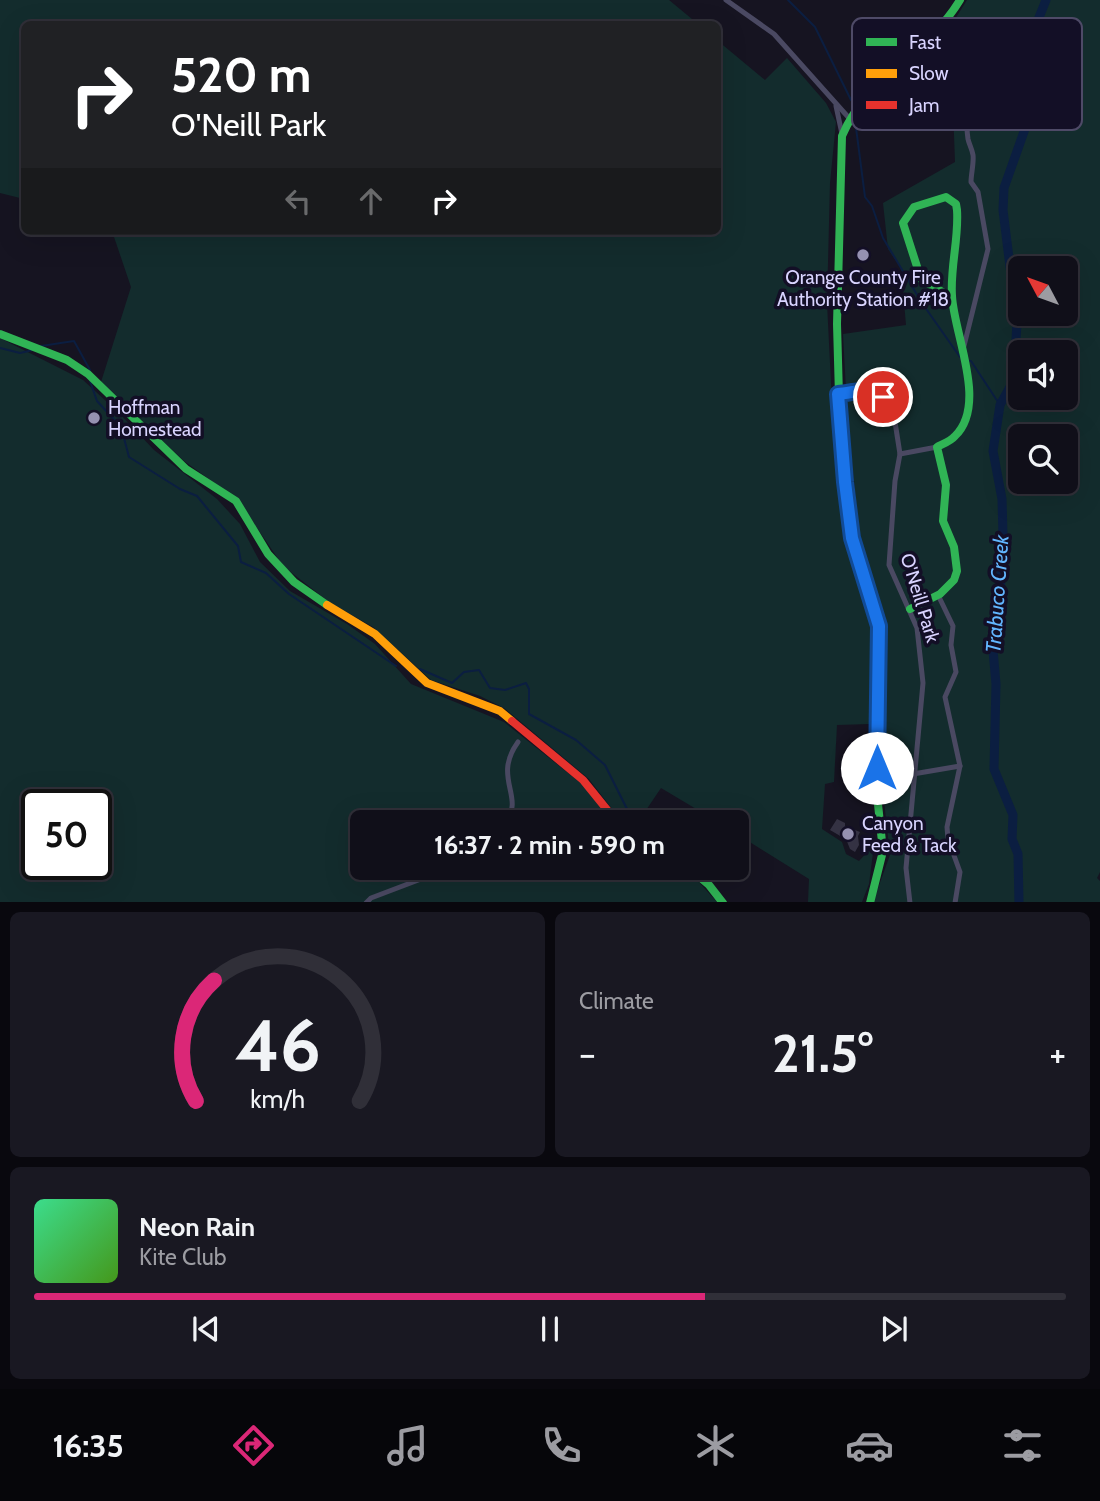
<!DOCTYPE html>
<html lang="en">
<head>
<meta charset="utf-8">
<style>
  :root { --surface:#100f19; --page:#191822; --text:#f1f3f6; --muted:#9c9ca2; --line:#302f38; --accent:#db2777 }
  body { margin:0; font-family:Cabin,sans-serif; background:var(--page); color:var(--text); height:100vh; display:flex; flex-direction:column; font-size:26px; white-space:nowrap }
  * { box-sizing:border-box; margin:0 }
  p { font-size:23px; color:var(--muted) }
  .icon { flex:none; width:38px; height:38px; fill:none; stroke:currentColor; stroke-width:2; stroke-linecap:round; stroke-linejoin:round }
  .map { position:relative; height:902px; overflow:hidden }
  .details { display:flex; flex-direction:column; gap:10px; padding:10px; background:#09080e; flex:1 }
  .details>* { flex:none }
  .guide { position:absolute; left:21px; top:21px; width:700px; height:214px; border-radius:10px; box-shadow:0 7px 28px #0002,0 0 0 2px var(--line); background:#202124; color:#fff; overflow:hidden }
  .needle { width:46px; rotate:311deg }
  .controls { position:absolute; left:1008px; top:256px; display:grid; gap:14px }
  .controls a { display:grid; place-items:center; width:70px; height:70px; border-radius:10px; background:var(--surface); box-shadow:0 7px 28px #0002,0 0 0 2px var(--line); font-size:35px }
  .speed { position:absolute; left:21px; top:789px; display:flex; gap:14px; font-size:35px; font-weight:700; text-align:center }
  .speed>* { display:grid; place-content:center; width:91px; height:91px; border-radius:50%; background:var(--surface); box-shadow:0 7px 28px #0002,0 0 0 2px var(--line); line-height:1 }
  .speed .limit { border:4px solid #111; border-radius:10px; background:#fff; color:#111 }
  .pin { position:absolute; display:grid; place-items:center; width:60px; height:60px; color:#fff; margin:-30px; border:4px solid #fff; border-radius:50%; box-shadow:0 2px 7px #0007 }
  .me { position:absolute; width:77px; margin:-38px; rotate:0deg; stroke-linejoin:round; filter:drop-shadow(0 0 5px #0008) }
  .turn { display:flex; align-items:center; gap:24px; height:147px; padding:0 35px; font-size:32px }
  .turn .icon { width:91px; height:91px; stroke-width:2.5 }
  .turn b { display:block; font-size:49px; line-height:60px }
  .lanes { display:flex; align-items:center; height:66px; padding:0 35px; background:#0003; justify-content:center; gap:35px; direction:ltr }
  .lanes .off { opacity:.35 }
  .big { font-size:52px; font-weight:700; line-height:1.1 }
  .details .widget { flex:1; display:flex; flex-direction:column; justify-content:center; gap:10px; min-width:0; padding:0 24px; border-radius:10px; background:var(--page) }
  .details .dial { align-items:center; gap:0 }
  .dial svg { height:182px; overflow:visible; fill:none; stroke:var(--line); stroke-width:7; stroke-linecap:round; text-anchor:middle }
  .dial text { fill:var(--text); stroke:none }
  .song { display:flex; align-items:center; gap:21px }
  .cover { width:84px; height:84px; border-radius:10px; background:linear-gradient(135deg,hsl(150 70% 55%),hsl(100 70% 35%)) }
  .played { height:7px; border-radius:4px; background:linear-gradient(90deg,var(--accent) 65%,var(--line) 65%) }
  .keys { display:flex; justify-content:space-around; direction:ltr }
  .heat { display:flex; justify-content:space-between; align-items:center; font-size:38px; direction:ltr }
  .details .tiles { flex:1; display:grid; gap:10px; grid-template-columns:1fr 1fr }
  .widget:last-child { grid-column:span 2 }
  .trip { position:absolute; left:350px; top:810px; width:399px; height:70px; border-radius:10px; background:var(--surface); box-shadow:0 7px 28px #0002,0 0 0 2px var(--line); font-weight:700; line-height:70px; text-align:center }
  .menu { display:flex; height:112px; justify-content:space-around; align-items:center; background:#06060a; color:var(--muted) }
  .menu .icon { width:49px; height:49px }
  .menu .on { color:var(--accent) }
  .menu b { font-size:32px; color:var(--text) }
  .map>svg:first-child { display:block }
  .green { fill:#132c2d; fill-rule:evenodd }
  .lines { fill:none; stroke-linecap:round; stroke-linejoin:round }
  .stream { stroke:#0b1e41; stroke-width:2 }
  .river { stroke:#0b1e41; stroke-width:9 }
  .building { fill:#343243 }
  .street { stroke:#4a4962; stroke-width:5 }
  .fast { stroke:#30b455; stroke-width:8 }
  .slow { stroke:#ff9f0a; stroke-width:8 }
  .jam { stroke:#e5322d; stroke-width:8 }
  .route-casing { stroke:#114b97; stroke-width:18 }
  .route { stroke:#1a73e8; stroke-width:12 }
  .poi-dot { fill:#9591b1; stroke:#130f26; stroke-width:2.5 }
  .labels { text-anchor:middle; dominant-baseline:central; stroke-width:7; stroke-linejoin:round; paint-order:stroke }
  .poi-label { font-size:19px; fill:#d9d4ff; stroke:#130f26; text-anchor:start }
  .street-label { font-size:19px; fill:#d9d4ff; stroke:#130f26 }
  .water-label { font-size:21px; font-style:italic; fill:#62b6ff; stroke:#130f26 }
  .key { fill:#130f26; stroke:#4e4a67; stroke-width:2 }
  .key-label { font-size:19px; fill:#d9d4ff }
</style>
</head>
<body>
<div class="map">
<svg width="1100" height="903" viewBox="0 0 1100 903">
  <rect width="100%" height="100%" fill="#161421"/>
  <g class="green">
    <path d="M0,0h669l29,24h-674v175l-24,-6z"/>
    <path d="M967,0h133v872l-3,6 3,3v21h-227l17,-47 -7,-63 -1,-94 4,-80 -26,-76 -13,-133 -4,-75 63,-9 -5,-57 -13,-19 -5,-46 72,-41 -5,-135zM1020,268h46v45h-46zM1020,352h46v45h-46zM1020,436h46v45h-46z"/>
    <path d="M718,41l47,39 22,-22 39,45 10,19 -6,61 -3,120 8,160 8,65 30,97 -3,99 -33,1 -3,57 -9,2 -3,45 20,13 4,12 13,7 15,-16 -5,39 -7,18h-54l1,-23 -72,-45v-12h-19l-57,-34 -23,34h-16l-33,-43 -85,-71 -24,-12 -49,-16 -58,-53 -44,-25 -46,-36 -45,-66 -54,-39 -83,-79 30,-95 -19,-56h606z"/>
    <path d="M0,338l83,42 36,33 35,37 63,49 23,25 20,38 30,29 57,33 28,20 36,40 93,38 78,62 31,38h-251v46h324l31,34 -717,1zM37,805h59v59h-59z"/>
  </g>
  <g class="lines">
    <g class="stream">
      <path d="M788,0l27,27 36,73"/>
      <path d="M855,120l10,77 7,9 11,32 39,65 38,54"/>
      <path d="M41,346l33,-5 16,29"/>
      <path d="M0,348l20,5 13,-3"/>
      <path d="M968,361h3l29,44"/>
      <path d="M90,381l7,20 24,26 8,30 51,32 17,7 41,50 3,16 25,11 23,21 107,72"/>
      <path d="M420,669l32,14 12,-11 15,-2 11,18 15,2 21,-7 3,6v25l47,26 29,25 22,44 28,13"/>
      <path d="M737,853l8,3"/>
    </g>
    <path class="river" d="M1019,903l-1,-49 -6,-15 1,-24 -19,-46 2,-85 -4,-45 8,-42 3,-62 -1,-36 -9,-48 7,-46 10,-18 4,-15 3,-49 -14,-113 1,-22 22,-62 4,-39 -2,-42 18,-45"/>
  </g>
  <g class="building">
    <path d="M852,747h14l1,17 -14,1z"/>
    <path d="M837,819l8,4v3l15,6 -2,4 1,9 -4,7 -5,-3 -6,-15 -2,3 -12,-7z"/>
  </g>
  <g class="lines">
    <g class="street">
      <path d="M726,0l48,34 75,84"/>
      <path d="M836,106l6,28"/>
      <path d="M964,346l24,-97 -10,-57 -7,-10c0,-8 3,-19 2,-27 -1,-6 -4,-11 -5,-16 -2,-13 -3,-74 3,-82l15,-3 13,14 -5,39 -14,9 -13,-2 12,-27 7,-33"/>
      <path d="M838,394c13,-1 29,-6 41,-3l16,31 5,32 -5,27 -6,84 28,63 6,55 -17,185 4,35"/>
      <path d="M900,454l37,-7"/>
      <path d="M939,597l14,29 -2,19 5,27 -11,25 15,69 -13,61 1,12 12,33 -5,31"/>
      <path d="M913,774l47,-8"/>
      <path d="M506,822c19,-26 -14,-44 12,-80"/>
      <path d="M366,903l5,-5 79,-30"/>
    </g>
    <g class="fast">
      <path d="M0,334l67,26 21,14 98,95 50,32 32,53 26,28 33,23"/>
      <path d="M910,609l30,-15 14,-14 3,-9 -3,-24 -11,-26 3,-36 -9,-38c6,-3 14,-6 18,-11 33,-32 -1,-101 -3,-140 -2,-29 7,-57 5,-86l-1,-6 -10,-7 -32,10 -11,16 18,56 31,19"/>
      <path d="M689,868l20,17 14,18"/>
      <path d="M870,903l13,-52 -6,-56 2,-169 -27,-88 -12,-106 -3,-108 5,-188c25,-60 85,-81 118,-136"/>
    </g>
    <path class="slow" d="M327,605l48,29 52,49 73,28 12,10"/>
    <path class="jam" d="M512,721l71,59 34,42"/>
  </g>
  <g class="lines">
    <g class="route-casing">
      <path id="route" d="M877,768l2,-142 -27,-88 -7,-56 -7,-88c13,-1 29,-6 41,-3l4,6"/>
    </g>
    <use href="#route" class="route"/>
  </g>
  <g class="poi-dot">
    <circle cx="863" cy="255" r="7"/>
    <circle cx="94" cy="418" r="7"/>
    <circle cx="848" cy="834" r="7"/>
  </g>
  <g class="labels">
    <g class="poi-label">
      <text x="863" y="277" text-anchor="middle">Orange County Fire<tspan x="863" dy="22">Authority Station #18</tspan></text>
      <text x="108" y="407">Hoffman<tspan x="108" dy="22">Homestead</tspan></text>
      <text x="862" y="823">Canyon<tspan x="862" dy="22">Feed &amp; Tack</tspan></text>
    </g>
    <g class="street-label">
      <text transform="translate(920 598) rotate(73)">O'Neill Park</text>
    </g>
    <g class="water-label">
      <text transform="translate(997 594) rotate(-86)">Trabuco Creek</text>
    </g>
  </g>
  <rect x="852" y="18" width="230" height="112" rx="10" class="key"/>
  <rect x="866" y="38" width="31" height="8" fill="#30b455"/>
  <rect x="866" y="69" width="31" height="9" fill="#ff9f0a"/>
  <rect x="866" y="101" width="31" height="8" fill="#e5322d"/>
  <g class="key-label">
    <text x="909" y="49">Fast</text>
    <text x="909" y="80">Slow</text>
    <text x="909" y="112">Jam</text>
  </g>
</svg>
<div class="controls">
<a><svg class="needle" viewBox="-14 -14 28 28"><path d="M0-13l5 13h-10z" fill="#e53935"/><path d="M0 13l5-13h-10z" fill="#9c9ca2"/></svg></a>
<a><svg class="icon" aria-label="sound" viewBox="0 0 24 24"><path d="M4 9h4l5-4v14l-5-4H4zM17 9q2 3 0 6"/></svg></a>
<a><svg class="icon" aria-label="search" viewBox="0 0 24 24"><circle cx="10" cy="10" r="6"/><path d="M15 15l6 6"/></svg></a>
</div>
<div class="speed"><div class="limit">50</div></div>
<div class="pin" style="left:883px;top:397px;background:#d93025"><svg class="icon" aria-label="arrive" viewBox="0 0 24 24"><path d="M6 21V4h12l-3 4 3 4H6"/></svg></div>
<svg class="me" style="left:877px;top:768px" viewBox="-20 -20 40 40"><circle r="19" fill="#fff"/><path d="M0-13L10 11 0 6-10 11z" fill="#1a73e8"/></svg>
<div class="trip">16:37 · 2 min · 590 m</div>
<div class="guide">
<div class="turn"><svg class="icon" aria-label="right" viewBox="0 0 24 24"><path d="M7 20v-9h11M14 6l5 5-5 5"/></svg><div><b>520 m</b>O'Neill Park</div></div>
<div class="lanes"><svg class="icon off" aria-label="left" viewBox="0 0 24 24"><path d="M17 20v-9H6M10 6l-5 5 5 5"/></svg><svg class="icon off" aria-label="ahead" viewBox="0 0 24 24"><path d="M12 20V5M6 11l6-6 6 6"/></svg><svg class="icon" aria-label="right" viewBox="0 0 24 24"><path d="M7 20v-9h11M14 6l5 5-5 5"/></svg></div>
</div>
</div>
<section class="details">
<div class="tiles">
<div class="widget dial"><svg viewBox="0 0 100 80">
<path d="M14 69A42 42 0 1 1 86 69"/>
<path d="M14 69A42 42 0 0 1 22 16" stroke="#db2777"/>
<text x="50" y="56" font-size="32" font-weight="700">46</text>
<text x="50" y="72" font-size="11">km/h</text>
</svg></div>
<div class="widget"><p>Climate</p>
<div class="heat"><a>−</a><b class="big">21.5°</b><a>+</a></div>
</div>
<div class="widget">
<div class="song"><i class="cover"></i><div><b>Neon Rain</b><p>Kite Club</p></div></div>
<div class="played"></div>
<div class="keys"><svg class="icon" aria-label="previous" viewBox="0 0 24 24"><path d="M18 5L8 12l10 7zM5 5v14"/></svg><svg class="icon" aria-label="pause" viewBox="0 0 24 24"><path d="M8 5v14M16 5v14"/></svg><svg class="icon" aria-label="next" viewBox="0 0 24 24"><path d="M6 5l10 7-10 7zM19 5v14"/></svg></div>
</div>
</div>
</section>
<nav class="menu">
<b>16:35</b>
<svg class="icon on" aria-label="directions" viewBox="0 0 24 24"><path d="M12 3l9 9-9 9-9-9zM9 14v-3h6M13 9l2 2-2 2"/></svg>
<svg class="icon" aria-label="music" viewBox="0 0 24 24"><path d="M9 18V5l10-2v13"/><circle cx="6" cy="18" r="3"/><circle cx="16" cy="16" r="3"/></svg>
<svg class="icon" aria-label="phone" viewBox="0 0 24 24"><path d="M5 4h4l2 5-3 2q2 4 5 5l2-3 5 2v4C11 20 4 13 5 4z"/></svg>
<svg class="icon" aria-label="climate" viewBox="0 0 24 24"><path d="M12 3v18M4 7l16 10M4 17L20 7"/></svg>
<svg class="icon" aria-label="car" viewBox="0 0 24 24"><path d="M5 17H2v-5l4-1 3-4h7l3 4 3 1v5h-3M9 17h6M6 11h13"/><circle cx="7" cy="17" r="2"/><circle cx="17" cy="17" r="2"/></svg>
<svg class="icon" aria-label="filters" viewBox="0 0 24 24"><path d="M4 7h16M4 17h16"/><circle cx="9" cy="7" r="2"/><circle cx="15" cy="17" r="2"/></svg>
</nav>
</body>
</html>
